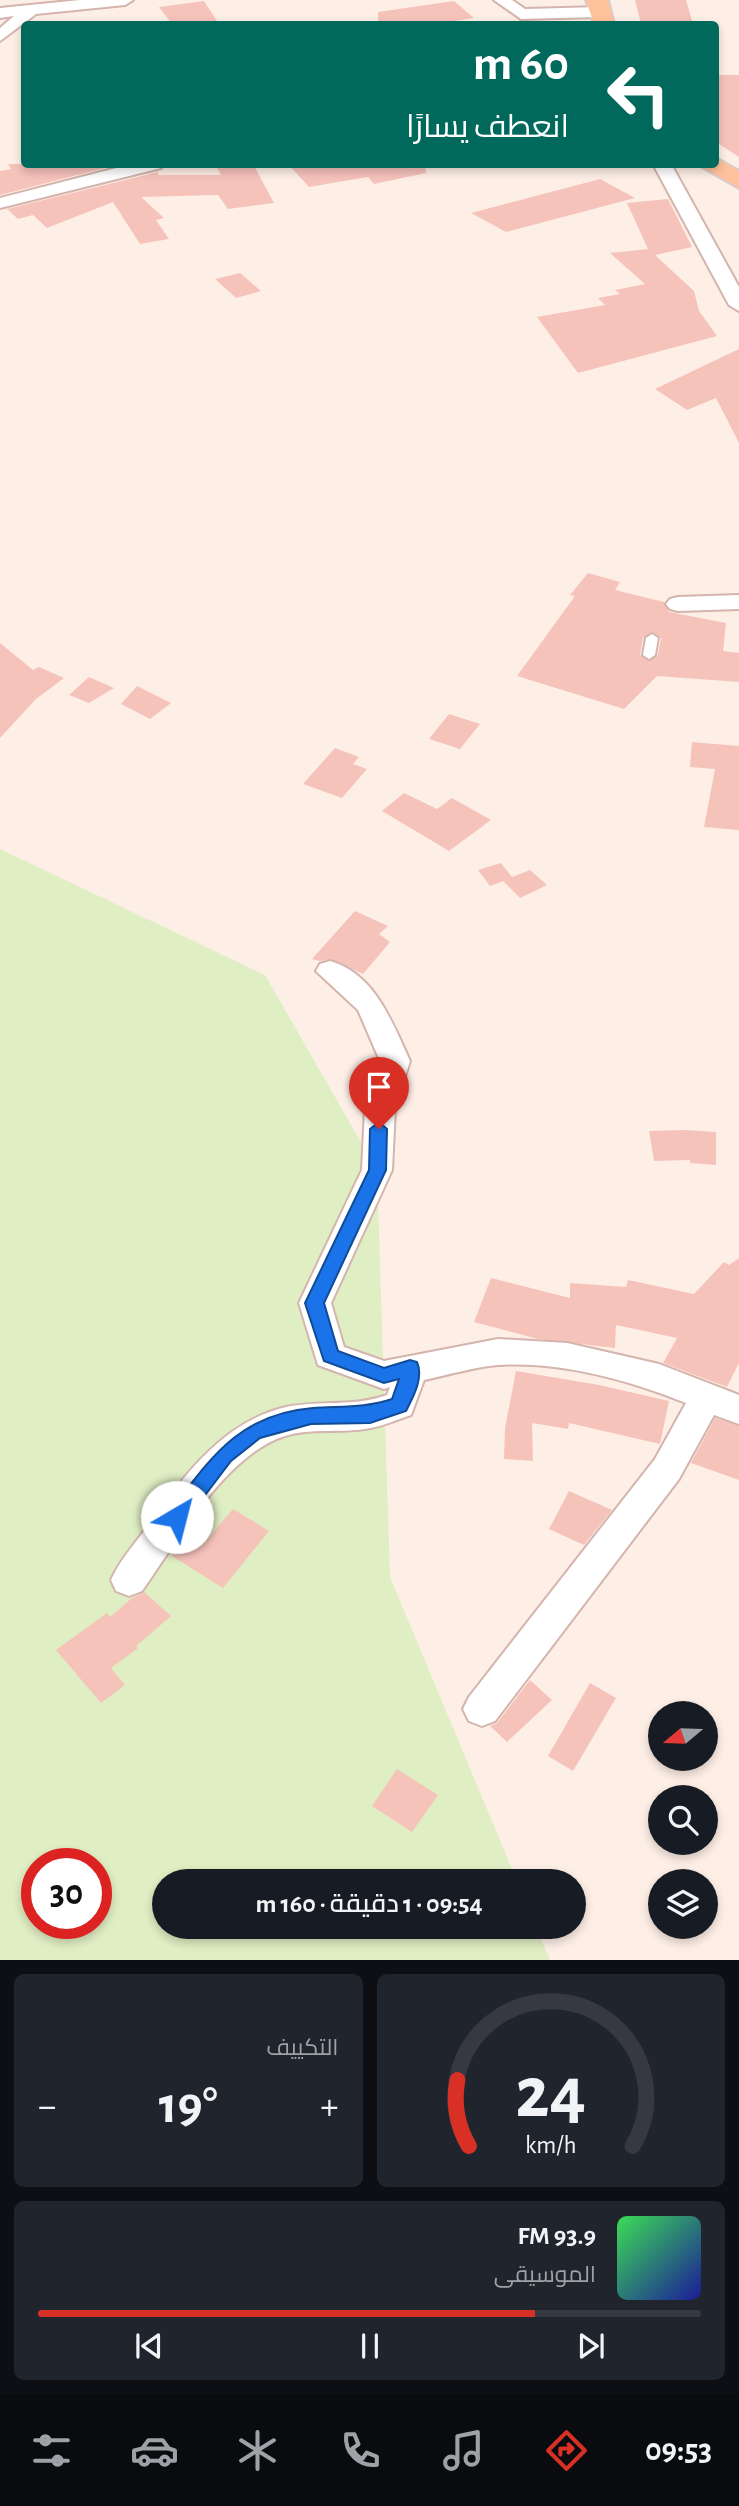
<!DOCTYPE html>
<html lang="ar">
<head>
<meta charset="utf-8">
<style>
  :root { --surface:#171b24; --page:#20242c; --text:#f1f3f6; --muted:#9ea1a6; --line:#363941; --accent:#d93025 }
  body { margin:0; font-family:"Alegreya Sans",Cairo,sans-serif; background:var(--page); color:var(--text); direction:rtl; height:100vh; display:flex; flex-direction:column; font-size:26px; white-space:nowrap }
  * { box-sizing:border-box; margin:0 }
  p { font-size:23px; color:var(--muted) }
  .icon { flex:none; width:38px; height:38px; fill:none; stroke:currentColor; stroke-width:2; stroke-linecap:round; stroke-linejoin:round }
  .map { position:relative; height:1960px; overflow:hidden; direction:ltr }
  .side { display:flex; flex-direction:column; gap:14px; padding:14px; background:#0d0f14; flex:1 }
  .side>* { flex:none }
  .banner { position:absolute; left:21px; top:21px; width:698px; height:147px; border-radius:7px; box-shadow:0 4px 10px #0003; direction:rtl; background:#00695c; color:#fff; overflow:hidden }
  .needle { width:46px; rotate:251deg }
  .fabs { position:absolute; left:648px; top:1701px; display:grid; gap:14px }
  .fabs a { display:grid; place-items:center; width:70px; height:70px; border-radius:50%; background:var(--surface); box-shadow:0 4px 10px #0003; font-size:35px }
  .speed { position:absolute; left:21px; top:1848px; display:flex; gap:14px; font-size:35px; font-weight:700; text-align:center }
  .speed>* { display:grid; place-content:center; width:91px; height:91px; border-radius:50%; background:var(--surface); box-shadow:0 4px 10px #0003; line-height:1 }
  .speed .limit { border:10px solid #d22; background:#fff; color:#111 }
  .pin { position:absolute; display:grid; place-items:center; width:60px; height:60px; color:#fff; margin:-72px -30px; border-radius:50% 50% 50% 0; rotate:-45deg; box-shadow:0 0 7px #0007 }
  .pin .icon { rotate:45deg }
  .me { position:absolute; width:77px; margin:-38px; rotate:37deg; stroke-linejoin:round; filter:drop-shadow(0 0 5px #0008) }
  .turn { display:flex; align-items:center; gap:24px; height:147px; padding:0 35px; font-size:32px }
  .turn .icon { width:91px; height:91px; stroke-width:2.5 }
  .turn b { display:block; font-size:49px; line-height:60px }
  .big { font-size:52px; font-weight:600; line-height:1.1 }
  .side .card { flex:1; display:flex; flex-direction:column; justify-content:center; gap:10px; min-width:0; padding:0 24px; border-radius:10px; background:var(--page) }
  .side .dial { align-items:center; gap:0 }
  .dial svg { height:182px; overflow:visible; fill:none; stroke:var(--line); stroke-width:7; stroke-linecap:round; text-anchor:middle }
  .dial text { fill:var(--text); stroke:none }
  .song { display:flex; align-items:center; gap:21px }
  .cover { width:84px; height:84px; border-radius:10px; background:linear-gradient(135deg,hsl(130 70% 55%),hsl(240 70% 35%)) }
  .played { height:7px; border-radius:4px; background:linear-gradient(90deg,var(--accent) 75%,var(--line) 75%) }
  .keys { display:flex; justify-content:space-around; direction:ltr }
  .heat { display:flex; justify-content:space-between; align-items:center; font-size:38px; direction:ltr }
  .side .tiles { flex:1; display:grid; gap:14px; grid-template-columns:1fr 1fr }
  .card:last-child { grid-column:span 2 }
  .trip { position:absolute; left:152px; top:1869px; width:434px; height:70px; border-radius:35px; background:var(--surface); box-shadow:0 4px 10px #0003; font-weight:600; line-height:70px; text-align:center; direction:rtl }
  .tab-bar { display:flex; height:112px; justify-content:space-around; align-items:center; background:#090b0e; color:var(--muted) }
  .tab-bar .icon { width:49px; height:49px }
  .tab-bar .selected { color:var(--accent) }
  .tab-bar b { font-size:32px; color:var(--text) }
  .map>svg:first-child { display:block }
  .green { fill:#dfeec3; fill-rule:evenodd }
  .building { fill:#f6c3bb; fill-rule:evenodd }
  .lines { fill:none; stroke-linecap:round; stroke-linejoin:round }
  .service-casing { stroke:#d4b4ad; stroke-width:4 }
  .minor-casing { stroke:#d4b4ad; stroke-width:4 }
  .primary-casing { stroke:#dacdcc; stroke-width:4 }
  .service { fill:#fff; fill-rule:evenodd }
  .minor { fill:#fff; fill-rule:evenodd }
  .primary { fill:#ffc19c; fill-rule:evenodd }
  .route { fill:#1a73e8; stroke:#114b97; stroke-width:2 }
</style>
</head>
<body>
<div class="map">
<svg width="739" height="1960" viewBox="0 0 739 1960">
  <rect width="100%" height="100%" fill="#feefe6"/>
  <path class="green" d="M0,849l265,126 112,195 13,407 127,304h-353v46h372l14,33h-550zM37,1864h59v59h-59z"/>
  <g class="building">
    <path d="M635,0h51l7,24h-52z"/>
    <path d="M204,1l13,20 -45,3 -13,-17z"/>
    <path d="M454,1l20,17 -40,6h-56v-12z"/>
    <path d="M716,75h23v82l-23,-15z"/>
    <path d="M8,164h112l-120,31v-24l11,-2z"/>
    <path d="M215,164h38l21,39 -46,6 -10,-14 -77,2 23,21 -8,2 13,19 -29,5 -27,-42 -66,26 -14,-13 -15,4 -11,-10 151,-37v3h63z"/>
    <path d="M288,164h137l1,9 -52,11 -6,-7 -59,10z"/>
    <path d="M600,179l35,19 -129,34 -35,-19z"/>
    <path d="M668,199l24,48 -37,8 39,36 5,20 18,25 -139,37 -41,-56 68,-12 -7,-7 22,-4 -5,-4 30,-6 -35,-31 38,-4 -21,-46z"/>
    <path d="M240,273l21,18 -25,7 -21,-19z"/>
    <path d="M739,349v94l-23,-45 -29,12 -32,-21z"/>
    <path d="M588,573l32,9 -5,8 49,12 5,10 57,11 -3,28 16,2v29l-82,-6 -33,33 -107,-33 58,-80 -5,-1zM653,632l8,6 -3,17 -10,6 -8,-6 3,-17z"/>
    <path d="M0,643l33,27 6,-3 25,11 -28,21 -36,39z"/>
    <path d="M89,677l25,11 -25,15 -20,-8z"/>
    <path d="M137,686l34,17 -21,16 -29,-15z"/>
    <path d="M449,714l31,10 -20,25 -31,-10z"/>
    <path d="M692,742l47,4v84l-35,-3 11,-58 -25,-2z"/>
    <path d="M335,748l24,9 -6,7 14,5 -25,29 -39,-14z"/>
    <path d="M404,793l33,16 15,-11 39,22 -42,31 -67,-40z"/>
    <path d="M501,863l11,14 18,-7 17,15 -27,13 -17,-17 -13,5 -12,-16z"/>
    <path d="M355,911l33,15 -9,8 11,8 -27,32 -32,-15 -11,2 -8,-2z"/>
    <path d="M684,1130l32,2v33l-26,-2v-3l-36,1 -5,-30z"/>
    <path d="M739,1258v105l-12,24 -64,-24 14,-25 -61,-13 -1,23 -77,-9 -64,-17 17,-44 79,20v-15l56,4 2,-7 66,14 30,-32 5,3z"/>
    <path d="M516,1371l83,14 70,16 -9,43 -91,-21 -1,6 -36,-6 1,38 -29,-2 1,-31z"/>
    <path d="M715,1418l24,8v54l-48,-17z"/>
    <path d="M569,1491l43,19 -28,35 -35,-16z"/>
    <path d="M233,1509l36,22 -46,57 -51,-32 19,-23 14,9z"/>
    <path d="M144,1592l27,24 -35,30 2,2 -27,20 14,17 -24,18 -45,-53 51,-37 3,4 22,-19z"/>
    <path d="M530,1680l22,20 -45,42 -17,-16 7,-3z"/>
    <path d="M590,1683l26,15 -43,73 -25,-15z"/>
    <path d="M397,1769l41,26 -26,37 -40,-26z"/>
  </g>
  <g class="lines">
    <g class="service-casing">
      <path id="service" d="M652,634l6,4 -3,17 -6,4 -6,-4 3,-17z"/>
    </g>
    <g class="minor-casing">
      <g id="minor">
        <path d="M80,0h53l-8,5 -89,9 -36,27v-13l14,-12 -14,2v-10z"/>
        <path d="M494,0h18l13,9 75,-2 8,5 -8,5 -79,2z"/>
        <path d="M132,164h31l-2,4 -161,40v-10z"/>
        <path d="M653,164h18l68,123v24l-10,-6z"/>
        <path d="M739,595v14l-61,2 -8,-2 -4,-5 4,-5 8,-2z"/>
        <path d="M330,961c45,13 62,61 80,100l-15,47 -3,62 -61,133 13,44 40,14 114,-22 69,4 92,21 80,31v29l-25,-9 -35,64 -184,242 -13,5 -13,-5 -6,-12 6,-12 186,-238 31,-56c-57,-23 -126,-42 -188,-38 -24,2 -50,10 -74,15l-13,35c-15,5 -30,12 -46,14 -26,4 -55,-1 -80,7 -59,18 -109,107 -143,155l-13,5 -13,-5 -5,-11c8,-18 21,-33 33,-49 37,-51 77,-109 142,-124 34,-7 68,0 101,-12l3,-8 -6,2 -66,-24 -19,-62 63,-133 3,-62 15,-47 -22,-51 -42,-39 4,-7z"/>
      </g>
    </g>
    <g class="primary-casing">
      <g id="primary">
        <path d="M586,0h22l6,24h-20z"/>
        <path d="M716,158l23,13v17l-42,-24h19z"/>
      </g>
    </g>
    <use href="#service" class="service"/>
    <use href="#minor" class="minor"/>
    <use href="#primary" class="primary"/>
  </g>
  <path class="route" d="M379,1122l8,7 -1,41 -62,133 14,48 46,17 26,-8 7,2c7,16 -4,35 -11,49l-36,12 -59,1 -51,14 -29,23 -47,62 -7,3 -7,-3 -3,-6 3,-6c41,-53 69,-97 143,-103 28,-2 53,0 79,-9l7,-20 -15,4 -60,-22 -19,-58 64,-133 1,-41z"/>
</svg>
<div class="fabs">
<a><svg class="needle" viewBox="-14 -14 28 28"><path d="M0-13l5 13h-10z" fill="#e53935"/><path d="M0 13l5-13h-10z" fill="#9ea1a6"/></svg></a>
<a><svg class="icon" aria-label="search" viewBox="0 0 24 24"><circle cx="10" cy="10" r="6"/><path d="M15 15l6 6"/></svg></a>
<a><svg class="icon" aria-label="layers" viewBox="0 0 24 24"><path d="M12 4l9 5-9 5-9-5zM3 14l9 5 9-5"/></svg></a>
</div>
<div class="speed"><div class="limit">30</div></div>
<div class="pin" style="left:379px;top:1129px;background:#d93025"><svg class="icon" aria-label="arrive" viewBox="0 0 24 24"><path d="M6 21V4h12l-3 4 3 4H6"/></svg></div>
<svg class="me" style="left:177px;top:1517px" viewBox="-20 -20 40 40"><circle r="19" fill="#fff"/><path d="M0-13L10 11 0 6-10 11z" fill="#1a73e8"/></svg>
<div class="trip">09:54 · 1 دقيقة · 160 m</div>
<div class="banner">
<div class="turn"><svg class="icon" aria-label="left" viewBox="0 0 24 24"><path d="M17 20v-9H6M10 6l-5 5 5 5"/></svg><div><b>60 m</b>انعطف يسارًا</div></div>
</div>
</div>
<section class="side">
<div class="tiles">
<div class="card dial"><svg viewBox="0 0 100 80">
<path d="M14 69A42 42 0 1 1 86 69"/>
<path d="M14 69A42 42 0 0 1 9 40" stroke="#d93025"/>
<text x="50" y="56" font-size="32" font-weight="700">24</text>
<text x="50" y="72" font-size="11">km/h</text>
</svg></div>
<div class="card"><p>التكييف</p>
<div class="heat"><a>−</a><b class="big">19°</b><a>+</a></div>
</div>
<div class="card">
<div class="song"><i class="cover"></i><div><b>93.9 FM</b><p>الموسيقى</p></div></div>
<div class="played"></div>
<div class="keys"><svg class="icon" aria-label="previous" viewBox="0 0 24 24"><path d="M18 5L8 12l10 7zM5 5v14"/></svg><svg class="icon" aria-label="pause" viewBox="0 0 24 24"><path d="M8 5v14M16 5v14"/></svg><svg class="icon" aria-label="next" viewBox="0 0 24 24"><path d="M6 5l10 7-10 7zM19 5v14"/></svg></div>
</div>
</div>
</section>
<nav class="tab-bar">
<b>09:53</b>
<svg class="icon selected" aria-label="directions" viewBox="0 0 24 24"><path d="M12 3l9 9-9 9-9-9zM9 14v-3h6M13 9l2 2-2 2"/></svg>
<svg class="icon" aria-label="music" viewBox="0 0 24 24"><path d="M9 18V5l10-2v13"/><circle cx="6" cy="18" r="3"/><circle cx="16" cy="16" r="3"/></svg>
<svg class="icon" aria-label="phone" viewBox="0 0 24 24"><path d="M5 4h4l2 5-3 2q2 4 5 5l2-3 5 2v4C11 20 4 13 5 4z"/></svg>
<svg class="icon" aria-label="climate" viewBox="0 0 24 24"><path d="M12 3v18M4 7l16 10M4 17L20 7"/></svg>
<svg class="icon" aria-label="car" viewBox="0 0 24 24"><path d="M5 17H2v-5l4-1 3-4h7l3 4 3 1v5h-3M9 17h6M6 11h13"/><circle cx="7" cy="17" r="2"/><circle cx="17" cy="17" r="2"/></svg>
<svg class="icon" aria-label="filters" viewBox="0 0 24 24"><path d="M4 7h16M4 17h16"/><circle cx="9" cy="7" r="2"/><circle cx="15" cy="17" r="2"/></svg>
</nav>
</body>
</html>
